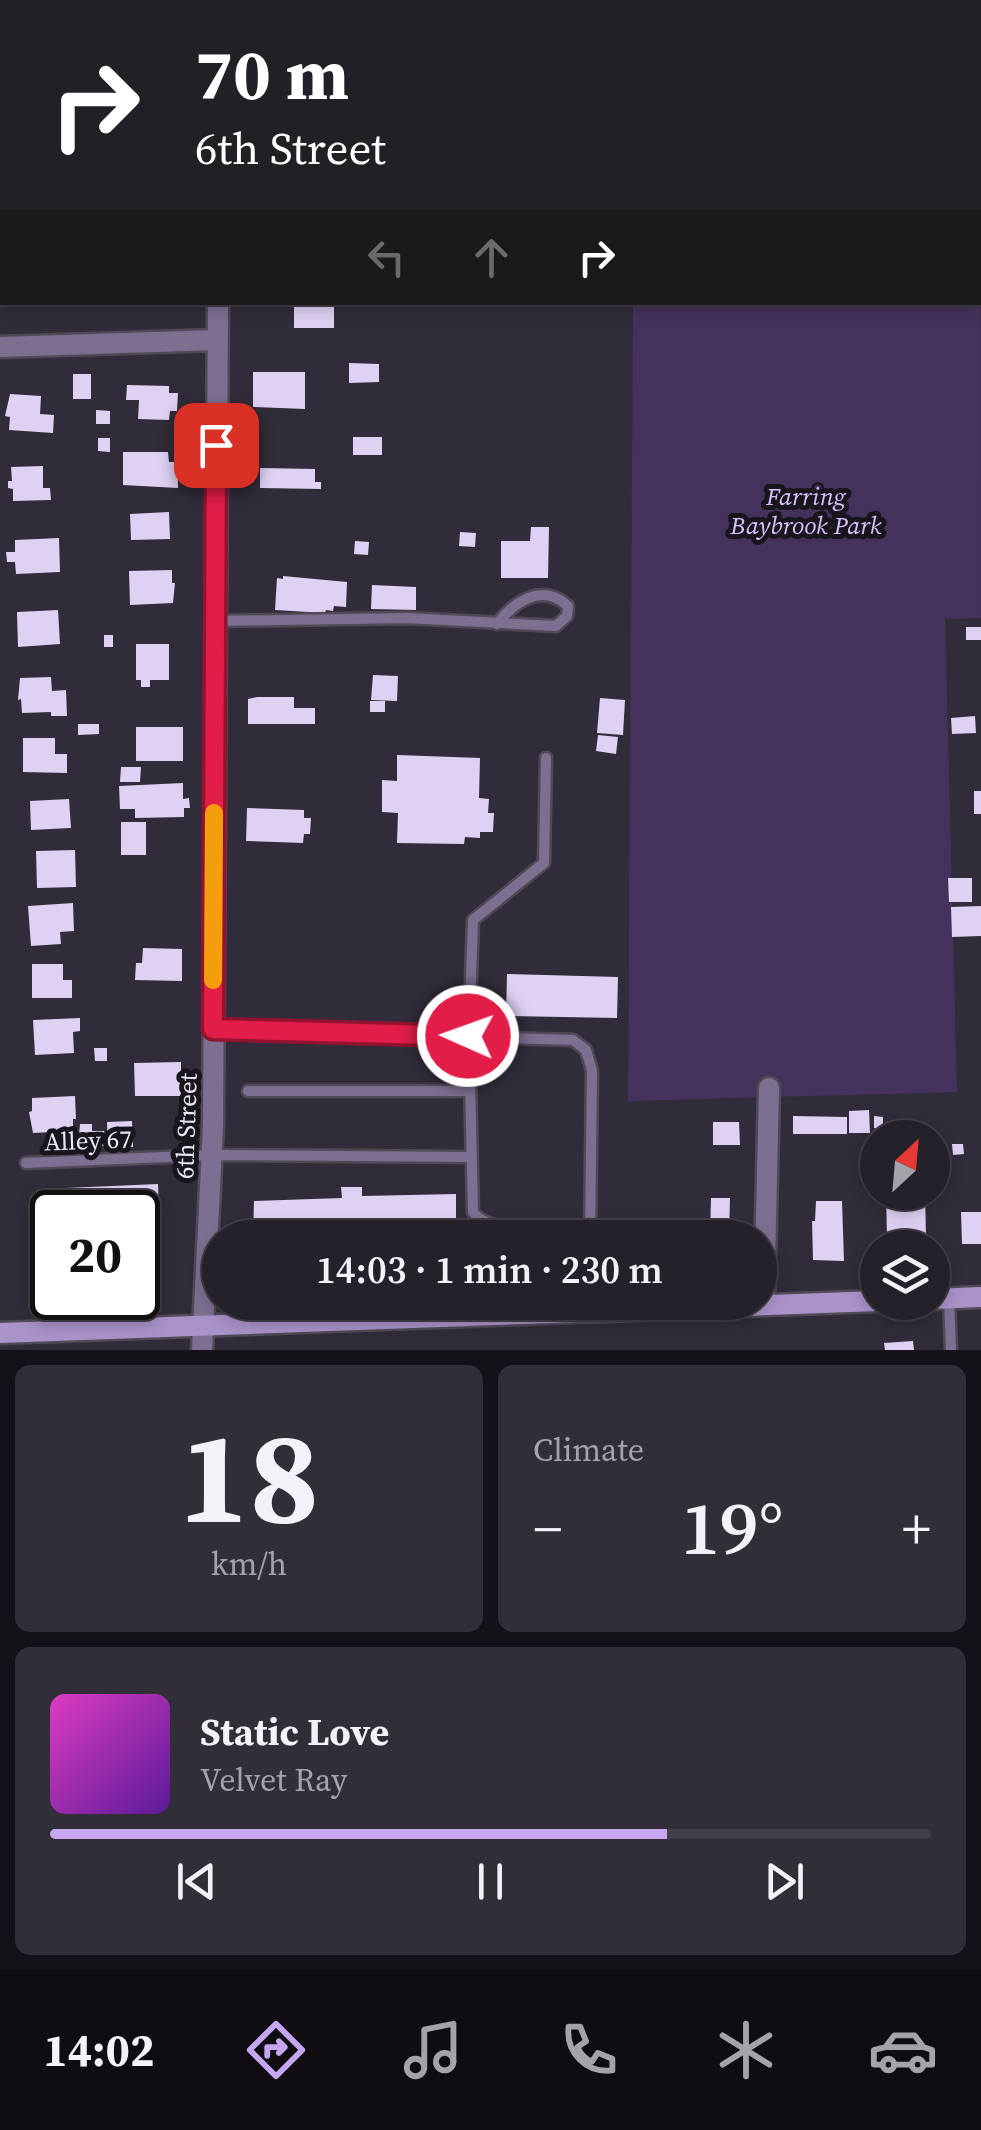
<!DOCTYPE html>
<html lang="en">
<head>
<meta charset="utf-8">
<style>
  :root { --surface:#25212b; --page:#312e37; --text:#f1f3f6; --muted:#a3a3a9; --line:#423e47; --accent:#c6a6f0 }
  body { margin:0; font-family:"Source Serif 4",serif; background:var(--page); color:var(--text); height:100vh; display:flex; flex-direction:column; font-size:38px; white-space:nowrap }
  * { box-sizing:border-box; margin:0 }
  p { font-size:32px; color:var(--muted) }
  .icon { flex:none; width:55px; height:55px; fill:none; stroke:currentColor; stroke-width:2; stroke-linecap:round; stroke-linejoin:round }
  .map { position:relative; height:1350px; overflow:hidden }
  .sheet { display:flex; flex-direction:column; gap:15px; padding:15px; background:#141218; flex:1 }
  .sheet>* { flex:none }
  .hud { position:absolute; left:0px; top:0px; width:982px; height:305px; box-shadow:0 5px 15px #0003,0 0 0 2px var(--line); background:#202124; color:#fff; overflow:hidden }
  .needle { width:65px; rotate:26deg }
  .controls { position:absolute; left:860px; top:1120px; display:grid; gap:20px }
  .controls a { display:grid; place-items:center; width:90px; height:90px; border-radius:50%; background:var(--surface); box-shadow:0 5px 15px #0003,0 0 0 2px var(--line); font-size:50px }
  .speed { position:absolute; left:30px; top:1190px; display:flex; gap:20px; font-size:50px; font-weight:700; text-align:center }
  .speed>* { display:grid; place-content:center; width:130px; height:130px; border-radius:50%; background:var(--surface); box-shadow:0 5px 15px #0003,0 0 0 2px var(--line); line-height:1 }
  .speed .limit { border:5px solid #111; border-radius:15px; background:#fff; color:#111 }
  .pin { position:absolute; display:grid; place-items:center; width:85px; height:85px; color:#fff; margin:-42px; border-radius:20px; box-shadow:0 5px 15px #0006 }
  .me { position:absolute; width:110px; margin:-55px; rotate:272deg; stroke-linejoin:round; filter:drop-shadow(0 0 8px #0008) }
  .turn { display:flex; align-items:center; gap:35px; height:210px; padding:0 30px; font-size:45px }
  .turn .icon { width:130px; height:130px; stroke-width:2.5 }
  .turn b { display:block; font-size:70px; line-height:85px }
  .lanes { display:flex; align-items:center; height:95px; padding:0 30px; background:#0003; justify-content:center; gap:50px; direction:ltr }
  .lanes .off { opacity:.35 }
  .big { font-size:75px; font-weight:600; line-height:1.1 }
  .sheet .card { flex:1; display:flex; flex-direction:column; justify-content:center; gap:15px; min-width:0; padding:0 35px; border-radius:15px; background:var(--page) }
  .sheet .dial { align-items:center; gap:0 }
  .dial b { font-size:130px; line-height:1 }
  .song { display:flex; align-items:center; gap:30px }
  .cover { width:120px; height:120px; border-radius:15px; background:linear-gradient(135deg,hsl(310 70% 55%),hsl(270 70% 35%)) }
  .played { height:10px; border-radius:5px; background:linear-gradient(90deg,var(--accent) 70%,var(--line) 70%) }
  .keys { display:flex; justify-content:space-around; direction:ltr }
  .heat { display:flex; justify-content:space-between; align-items:center; font-size:55px; direction:ltr }
  .sheet .tiles { flex:1; display:grid; gap:15px; grid-template-columns:1fr 1fr }
  .card:last-child { grid-column:span 2 }
  .trip { position:absolute; left:202px; top:1220px; width:575px; height:100px; border-radius:50px; background:var(--surface); box-shadow:0 5px 15px #0003,0 0 0 2px var(--line); font-weight:600; line-height:100px; text-align:center }
  .tab-bar { display:flex; height:160px; justify-content:space-around; align-items:center; background:#0f0d11; color:var(--muted) }
  .tab-bar .icon { width:70px; height:70px }
  .tab-bar .on { color:var(--accent) }
  .tab-bar b { font-size:45px; color:var(--text) }
  .map>svg:first-child { display:block }
  .green { fill:#45325c }
  .building { fill:#dfd1f3 }
  .lines { fill:none; stroke-linecap:round; stroke-linejoin:round }
  .service-casing { stroke:#4f4a56; stroke-width:15 }
  .minor-casing { stroke:#4f4a56; stroke-width:25 }
  .secondary-casing { stroke:#4f4a56; stroke-width:25 }
  .service { stroke:#7d6f91; stroke-width:10 }
  .minor { stroke:#7d6f91; stroke-width:20 }
  .secondary { stroke:#aa93c9; stroke-width:20 }
  .route-casing { stroke:#92132f; stroke-width:25 }
  .route { stroke:#e11d48; stroke-width:18 }
  .slow { stroke:#f59e0b; stroke-width:18 }
  .labels { text-anchor:middle; dominant-baseline:central; stroke-width:10; stroke-linejoin:round; paint-order:stroke }
  .park-label { font-size:25px; font-style:italic; fill:#dabffe; stroke:#18161c }
  .street-label { font-size:25px; fill:#eae7f0; stroke:#18161c }
</style>
</head>
<body>
<div class="map">
<svg width="981" height="1350" viewBox="0 0 981 1350">
  <rect width="100%" height="100%" fill="#312c39"/>
  <g class="green">
    <path d="M355,0h618l1,2h-623z"/>
    <path d="M980,15l1,603 -36,1 12,473 -329,9 5,-798 347,-1z"/>
  </g>
  <g class="building">
    <rect x="294" y="302" width="40" height="26"/>
    <path d="M349,363l30,1v18l-30,1z"/>
    <path d="M253,372h52v37l-52,-2z"/>
    <rect x="73" y="374" width="18" height="25"/>
    <path d="M127,385l42,1v7h9l-1,18h-7l-1,9 -31,-1 1,-19h-13z"/>
    <path d="M10,394l31,2 -1,18 14,1 -1,18 -44,-3 1,-13 -5,-1z"/>
    <path d="M96,410l14,1v13h-14z"/>
    <rect x="353" y="437" width="29" height="18"/>
    <path d="M98,438h12v14l-12,-1z"/>
    <path d="M123,452h45l1,10h9v26l-55,-3z"/>
    <path d="M43,466v22h7l1,12 -38,1v-12l-5,-1v-7h4l-1,-14z"/>
    <path d="M260,468l55,1v13h6v7l-61,-1z"/>
    <path d="M169,512l1,27 -39,1 -1,-26z"/>
    <path d="M531,527h18l-1,51h-47v-37h29z"/>
    <path d="M460,532l16,1 -1,14 -16,-1z"/>
    <path d="M59,538l1,34 -44,2 -1,-12h-8l-1,-10h9v-12z"/>
    <path d="M355,541l14,1 -1,13 -14,-1z"/>
    <path d="M172,570v13h3l-2,20 -43,2 -1,-34z"/>
    <path d="M283,576l64,6 -1,25 -12,-1 -1,5 -7,-1 -1,3 -50,-3 2,-32 6,1z"/>
    <path d="M372,585l44,2v23l-45,-1z"/>
    <path d="M58,610l2,34 -42,3 -1,-35z"/>
    <rect x="966" y="627" width="15" height="13"/>
    <rect x="104" y="635" width="9" height="12"/>
    <path d="M136,644h33v36h-19v7h-9v-7h-5z"/>
    <path d="M373,675l25,1 -1,25 -26,-1z"/>
    <path d="M51,677l1,14 14,-1 1,26h-16v-4l-29,1 -1,-14 -3,1 2,-22z"/>
    <path d="M257,697h37v11h21v16h-67v-25z"/>
    <path d="M600,698l25,2 -2,35 -26,-2z"/>
    <rect x="370" y="701" width="15" height="11"/>
    <path d="M975,716l1,17 -24,1 -1,-16z"/>
    <path d="M78,724h21v10l-21,1z"/>
    <rect x="136" y="727" width="47" height="34"/>
    <path d="M598,735l20,2 -2,17 -20,-3z"/>
    <path d="M23,738h32v16h12v19l-44,-1z"/>
    <path d="M397,755l83,3 -1,40 10,1 -1,14h6l-1,19h-13v6l-15,-1 -1,7 -67,-1 1,-30 -16,-1v-32l15,1z"/>
    <path d="M121,767h20l-1,15h-20z"/>
    <path d="M183,783v16l6,-1 1,10h-6v9l-49,1v-9h-15l-1,-23z"/>
    <rect x="974" y="791" width="7" height="23"/>
    <path d="M69,799l2,29 -40,2 -1,-29z"/>
    <path d="M247,808l57,2v8h7l-1,16h-6l-1,9 -57,-2z"/>
    <rect x="121" y="822" width="25" height="33"/>
    <path d="M75,850l1,37 -39,1 -1,-37z"/>
    <path d="M948,878h24v24h-23z"/>
    <path d="M73,903l1,28 -14,1 1,12 -30,2 -3,-40z"/>
    <path d="M981,906v30l-29,1 -1,-30z"/>
    <path d="M143,948l39,1v32l-47,-1 1,-17h6z"/>
    <path d="M32,964h31v16h9v18h-40z"/>
    <path d="M507,974l111,3 -1,41 -111,-2z"/>
    <path d="M80,1018v13l-7,1 1,21 -39,2 -2,-35z"/>
    <path d="M94,1048h13v13h-12z"/>
    <path d="M181,1062v34h-46l-1,-33z"/>
    <path d="M75,1096l1,23h-3v12l-40,2 -4,-21 3,-1v-13z"/>
    <path d="M869,1110l1,23h-21v-22z"/>
    <path d="M793,1116l54,1v17h-54z"/>
    <path d="M874,1116l9,1v12l-9,-1z"/>
    <path d="M132,1121l1,26 -25,1 -1,-26z"/>
    <path d="M713,1122h26l1,23h-27z"/>
    <path d="M80,1124h12v7h12l1,15 -27,1z"/>
    <path d="M952,1144h11l1,10 -11,1z"/>
    <path d="M158,1184l4,96 -24,1v-69h-86v72l-9,1 -1,-9h5l-4,-87z"/>
    <path d="M341,1187h21v9l94,-2v25h-10l1,19h-194l1,-37 88,-3z"/>
    <path d="M886,1192h39l1,45 -39,1z"/>
    <path d="M711,1198h19l-1,40h-19z"/>
    <path d="M816,1201h26l2,60 -31,-1 -1,-39h3z"/>
    <path d="M961,1212h20v32h-19z"/>
    <path d="M913,1341l1,9h-29l-1,-7z"/>
  </g>
  <g class="lines">
    <g class="service-casing">
      <g id="service">
        <path d="M216,621l191,-3 149,8 11,-10 1,-10c-26,-24 -54,-4 -71,18"/>
        <path d="M546,758l-2,105 -71,57 -4,116 4,176c19,26 86,15 117,15"/>
        <path d="M214,1029l359,11 13,10 6,21 -2,167"/>
        <path d="M248,1091h222"/>
        <path d="M26,1163l185,-8 260,2"/>
        <path d="M949,1299l2,51"/>
      </g>
    </g>
    <g class="minor-casing">
      <g id="minor">
        <path d="M317,2l5,-2"/>
        <path d="M0,51h2"/>
        <path d="M0,347l217,-7"/>
        <path d="M764,1305l5,-217"/>
        <path d="M202,1350l11,-224 5,-824"/>
      </g>
    </g>
    <g class="secondary-casing">
      <g id="secondary">
        <path d="M932,1299l49,-2"/>
        <path d="M0,1333l878,-32"/>
      </g>
    </g>
    <use href="#service" class="service"/>
    <use href="#minor" class="minor"/>
    <use href="#secondary" class="secondary"/>
  </g>
  <g class="lines">
    <g class="route-casing">
      <path id="route" d="M216,445l-3,584 255,7"/>
    </g>
    <use href="#route" class="route"/>
    <path class="slow" d="M213,980l1,-167"/>
  </g>
  <g class="labels">
    <g class="park-label">
      <text x="806" y="496">Farring<tspan x="806" dy="29">Baybrook Park</tspan></text>
    </g>
    <g class="street-label">
      <text transform="translate(186 1126) rotate(-88)">6th Street</text>
      <text transform="translate(88 1140) rotate(-2)">Alley 67</text>
    </g>
  </g>
</svg>
<div class="controls">
<a><svg class="needle" viewBox="-14 -14 28 28"><path d="M0-13l5 13h-10z" fill="#e53935"/><path d="M0 13l5-13h-10z" fill="#a3a3a9"/></svg></a>
<a><svg class="icon" aria-label="layers" viewBox="0 0 24 24"><path d="M12 4l9 5-9 5-9-5zM3 14l9 5 9-5"/></svg></a>
</div>
<div class="speed"><div class="limit">20</div></div>
<div class="pin" style="left:216px;top:445px;background:#d93025"><svg class="icon" aria-label="arrive" viewBox="0 0 24 24"><path d="M6 21V4h12l-3 4 3 4H6"/></svg></div>
<svg class="me" style="left:468px;top:1036px" viewBox="-20 -20 40 40"><circle r="17" fill="#e11d48" stroke="#fff" stroke-width="3"/><path d="M0-11L8 9 0 5-8 9z" fill="#fff"/></svg>
<div class="trip">14:03 · 1 min · 230 m</div>
<div class="hud">
<div class="turn"><svg class="icon" aria-label="right" viewBox="0 0 24 24"><path d="M7 20v-9h11M14 6l5 5-5 5"/></svg><div><b>70 m</b>6th Street</div></div>
<div class="lanes"><svg class="icon off" aria-label="left" viewBox="0 0 24 24"><path d="M17 20v-9H6M10 6l-5 5 5 5"/></svg><svg class="icon off" aria-label="ahead" viewBox="0 0 24 24"><path d="M12 20V5M6 11l6-6 6 6"/></svg><svg class="icon" aria-label="right" viewBox="0 0 24 24"><path d="M7 20v-9h11M14 6l5 5-5 5"/></svg></div>
</div>
</div>
<section class="sheet">
<div class="tiles">
<div class="card dial"><b>18</b><p>km/h</p></div>
<div class="card"><p>Climate</p>
<div class="heat"><a>−</a><b class="big">19°</b><a>+</a></div>
</div>
<div class="card">
<div class="song"><i class="cover"></i><div><b>Static Love</b><p>Velvet Ray</p></div></div>
<div class="played"></div>
<div class="keys"><svg class="icon" aria-label="previous" viewBox="0 0 24 24"><path d="M18 5L8 12l10 7zM5 5v14"/></svg><svg class="icon" aria-label="pause" viewBox="0 0 24 24"><path d="M8 5v14M16 5v14"/></svg><svg class="icon" aria-label="next" viewBox="0 0 24 24"><path d="M6 5l10 7-10 7zM19 5v14"/></svg></div>
</div>
</div>
</section>
<nav class="tab-bar">
<b>14:02</b>
<svg class="icon on" aria-label="directions" viewBox="0 0 24 24"><path d="M12 3l9 9-9 9-9-9zM9 14v-3h6M13 9l2 2-2 2"/></svg>
<svg class="icon" aria-label="music" viewBox="0 0 24 24"><path d="M9 18V5l10-2v13"/><circle cx="6" cy="18" r="3"/><circle cx="16" cy="16" r="3"/></svg>
<svg class="icon" aria-label="phone" viewBox="0 0 24 24"><path d="M5 4h4l2 5-3 2q2 4 5 5l2-3 5 2v4C11 20 4 13 5 4z"/></svg>
<svg class="icon" aria-label="climate" viewBox="0 0 24 24"><path d="M12 3v18M4 7l16 10M4 17L20 7"/></svg>
<svg class="icon" aria-label="car" viewBox="0 0 24 24"><path d="M5 17H2v-5l4-1 3-4h7l3 4 3 1v5h-3M9 17h6M6 11h13"/><circle cx="7" cy="17" r="2"/><circle cx="17" cy="17" r="2"/></svg>
</nav>
</body>
</html>
